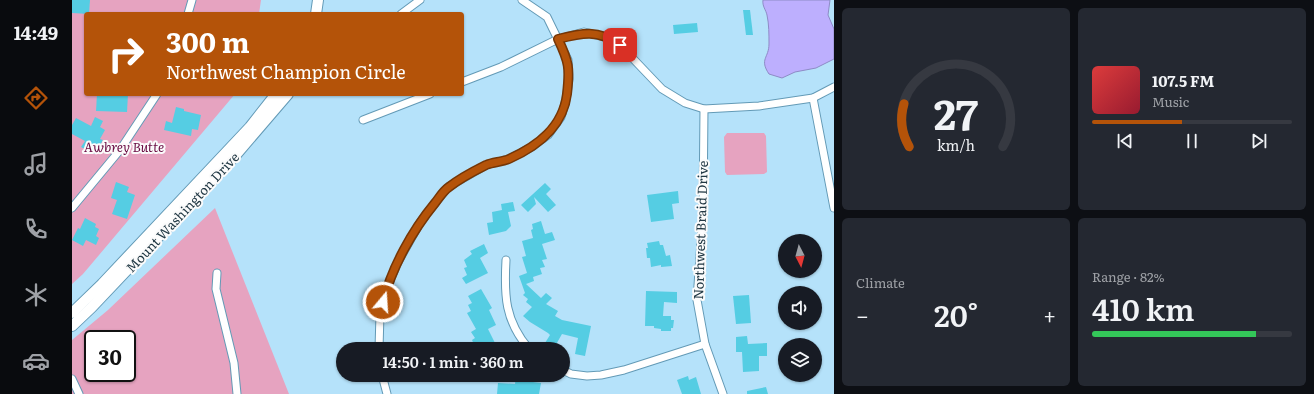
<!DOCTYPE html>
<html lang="en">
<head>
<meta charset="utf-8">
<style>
  :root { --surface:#171b24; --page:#242831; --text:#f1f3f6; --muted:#9ea1a6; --line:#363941; --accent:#b45309 }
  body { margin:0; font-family:Literata,serif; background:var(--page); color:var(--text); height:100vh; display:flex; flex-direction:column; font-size:15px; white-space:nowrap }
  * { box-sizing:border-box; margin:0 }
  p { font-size:13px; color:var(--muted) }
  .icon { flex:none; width:22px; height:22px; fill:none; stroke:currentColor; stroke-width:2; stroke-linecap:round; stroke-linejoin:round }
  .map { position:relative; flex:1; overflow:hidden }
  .details { display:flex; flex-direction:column; gap:8px; padding:8px; background:#0d0f14; width:480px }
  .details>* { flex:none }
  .top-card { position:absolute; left:12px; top:12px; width:380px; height:84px; border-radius:4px; box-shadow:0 1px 3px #0004; background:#b45309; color:#fff; overflow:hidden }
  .needle { width:26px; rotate:174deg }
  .buttons { position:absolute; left:706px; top:234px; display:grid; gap:8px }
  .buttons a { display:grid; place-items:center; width:44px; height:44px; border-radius:50%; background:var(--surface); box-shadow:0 1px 3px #0004; font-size:20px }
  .speed { position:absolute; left:12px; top:330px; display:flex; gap:8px; font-size:20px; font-weight:700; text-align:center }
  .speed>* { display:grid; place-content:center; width:52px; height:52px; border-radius:50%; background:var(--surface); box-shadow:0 1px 3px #0004; line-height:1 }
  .speed .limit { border:2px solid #111; border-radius:6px; background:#fff; color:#111 }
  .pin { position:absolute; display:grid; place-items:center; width:34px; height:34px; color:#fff; margin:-17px; border-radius:8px; box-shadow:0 2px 6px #0006 }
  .me { position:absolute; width:44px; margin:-22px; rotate:18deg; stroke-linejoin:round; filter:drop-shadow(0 0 3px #0008) }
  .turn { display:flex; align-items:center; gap:14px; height:84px; padding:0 16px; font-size:18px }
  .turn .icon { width:52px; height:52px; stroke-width:2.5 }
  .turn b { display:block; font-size:28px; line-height:34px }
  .big { font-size:30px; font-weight:600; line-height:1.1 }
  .details .tile { flex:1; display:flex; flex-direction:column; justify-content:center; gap:6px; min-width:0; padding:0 14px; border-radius:6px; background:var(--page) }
  .details .dial { align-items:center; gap:0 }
  .dial svg { height:104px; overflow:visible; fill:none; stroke:var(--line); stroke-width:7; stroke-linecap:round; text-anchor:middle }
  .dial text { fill:var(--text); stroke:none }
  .song { display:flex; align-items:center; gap:12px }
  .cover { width:48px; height:48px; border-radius:6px; background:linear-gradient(135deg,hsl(0 70% 55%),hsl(350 70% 35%)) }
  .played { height:4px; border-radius:2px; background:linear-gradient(90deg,var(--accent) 45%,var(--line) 45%) }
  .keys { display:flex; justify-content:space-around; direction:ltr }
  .heat { display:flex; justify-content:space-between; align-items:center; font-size:22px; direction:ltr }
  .charge { height:6px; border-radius:3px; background:linear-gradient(90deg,#34c759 82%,var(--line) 0) }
  .details .tiles { flex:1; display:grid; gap:8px; grid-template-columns:repeat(2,1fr) }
  .trip { position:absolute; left:264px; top:342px; width:234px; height:40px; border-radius:20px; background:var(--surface); box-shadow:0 1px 3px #0004; font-weight:600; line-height:40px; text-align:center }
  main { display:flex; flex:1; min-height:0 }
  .tab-bar { display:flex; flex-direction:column; width:72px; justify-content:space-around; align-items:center; background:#090b0e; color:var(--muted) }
  .tab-bar .icon { width:28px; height:28px }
  .tab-bar .selected { color:var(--accent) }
  .tab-bar b { font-size:18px; color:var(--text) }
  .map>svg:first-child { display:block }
  .green { fill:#e6a3c0; fill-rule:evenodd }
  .water { fill:#bdaffe; stroke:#8e8bc6 }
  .building { fill:#55cde3 }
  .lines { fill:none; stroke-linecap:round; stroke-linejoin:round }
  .minor-casing { stroke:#639ab6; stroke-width:9 }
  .secondary-casing { stroke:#639ab6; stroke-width:12 }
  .minor { stroke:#fff; stroke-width:7 }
  .secondary { stroke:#fff; stroke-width:10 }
  .route-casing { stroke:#753606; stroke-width:10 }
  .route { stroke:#b45309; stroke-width:7 }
  .labels { text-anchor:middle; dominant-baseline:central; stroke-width:4; stroke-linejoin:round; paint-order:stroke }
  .park-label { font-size:13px; font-style:italic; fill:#670840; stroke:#fbfbfb }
  .street-label { font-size:13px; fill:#213844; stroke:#fbfbfb }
</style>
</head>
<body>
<main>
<nav class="tab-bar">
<b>14:49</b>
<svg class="icon selected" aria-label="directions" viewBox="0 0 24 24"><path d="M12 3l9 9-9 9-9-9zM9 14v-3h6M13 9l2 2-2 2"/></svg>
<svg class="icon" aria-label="music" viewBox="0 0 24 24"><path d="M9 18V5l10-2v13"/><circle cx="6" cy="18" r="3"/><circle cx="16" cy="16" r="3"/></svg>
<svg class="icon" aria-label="phone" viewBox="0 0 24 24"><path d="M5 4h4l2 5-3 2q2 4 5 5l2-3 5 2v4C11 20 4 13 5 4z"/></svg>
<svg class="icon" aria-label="climate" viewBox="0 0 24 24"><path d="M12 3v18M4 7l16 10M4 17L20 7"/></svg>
<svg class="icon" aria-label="car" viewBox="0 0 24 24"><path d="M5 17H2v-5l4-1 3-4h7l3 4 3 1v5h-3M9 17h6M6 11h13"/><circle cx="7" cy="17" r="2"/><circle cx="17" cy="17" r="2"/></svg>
</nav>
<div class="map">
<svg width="762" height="394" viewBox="0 0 762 394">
  <rect width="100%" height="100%" fill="#b5e2fa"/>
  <g class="green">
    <path d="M0,0h189l-2,14h-173v80h149l-152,180 -11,10z"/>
    <path d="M655,133h37l2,3 1,36 -3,2 -37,1 -2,-3 -1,-35z"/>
    <path d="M143,208l74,186h-217v-54l36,-30zM21,339h34v34h-34z"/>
  </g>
  <path class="water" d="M691,0h67l-2,15 6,14v30l-18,9 -21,4 -13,6 -13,-4c-10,-15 0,-16 0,-30 0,-9 0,-20 -2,-29 -1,-5 -5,-9 -4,-15z"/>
  <g class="building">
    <path d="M0,0h18l-1,14 -17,-1z"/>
    <path d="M671,10h7l3,25h-7z"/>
    <path d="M625,23l1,9 -24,2 -1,-9z"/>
    <path d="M25,94h31l-1,18 -31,-1z"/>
    <path d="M104,107l8,2v2l17,4 -3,15 -6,-1 -1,7 -27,-6 2,-9 6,2z"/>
    <path d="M23,117l8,4 -3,6 5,3 -5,9 3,1 -8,14 -14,-7 4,-6 -13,-7v-9l4,-7 15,8z"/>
    <path d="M44,182l13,5 -2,5 8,3 -8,24 -15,-5 5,-14 -6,-2z"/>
    <path d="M473,183l6,6 -5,5 10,11 -8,7 -14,-15 2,7 -8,8 -7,-7z"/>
    <path d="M606,191l1,12 -7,1 2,15 -23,3 -4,-27z"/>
    <path d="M441,202l2,9 -7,1 3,14 -5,5 -17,4 -2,-12 6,-1 -1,-10 10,-2 -1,-6z"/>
    <path d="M13,218l11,6 -1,3 4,2 -3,7 3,2 -3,7 -10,-5 -3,6 -11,-6 6,-12 2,1z"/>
    <path d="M469,221l4,13 7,-2 3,8 -13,4 5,15 -5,1 3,7 -5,1 2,6 -9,3 1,4 -8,3 15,14 5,-5 6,5 -6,6 12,7 -3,5 7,4 29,6 -6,30 -10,-2 3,-16 -16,-4 -8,14 -9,-5 5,-8 -2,-2 -18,-11 -7,-6 9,-9 -6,-5 2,-3 -5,-4 2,-2 -6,-17 8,-3 -5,-16 4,-1 -4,-15 11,-3 -2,-8 2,-1 -1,-5z"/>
    <path d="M587,241l1,4h3l3,11 4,-1 2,11 -11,1v-2l-10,2 -1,-9h-3l-1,-10h2l-1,-5z"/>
    <path d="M412,244l4,9 -8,5 8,15 -22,11 -4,-6 5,-3 -3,-7 3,-1 -3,-7 8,-6 -2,-3z"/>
    <path d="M409,289l11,19 -3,2 7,15 -8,4 10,20h-22l-4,-9 3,-2 -4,-6 5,-3 -9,-16 4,-2 -3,-6 4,-2 -4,-7z"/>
    <path d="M574,291l31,1v11l-13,-1 -1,14h8v4h3l-1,8h-2v3h-10v-2l-7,-1v-2h-9z"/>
    <path d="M677,295l2,28 -15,1 -3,-28z"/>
    <path d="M675,336l1,8 19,-1v13h-8v15l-16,1 -1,-20h-6v-15z"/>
    <path d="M444,375h10l-1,6 16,2 -2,11h-42l1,-11 17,1z"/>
    <path d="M616,376l1,4 7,-3 5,17h-19l-5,-14z"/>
    <path d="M694,387l2,7h-21v-3z"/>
  </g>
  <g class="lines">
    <g class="minor-casing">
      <g id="minor">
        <path d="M116,14l4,-14"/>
        <path d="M329,14l19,-14"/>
        <path d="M390,82l39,-15 57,-28 26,-7 28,7 8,6 42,44 23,14 19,6 55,-3 54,-8 21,-11"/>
        <path d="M741,98l21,110"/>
        <path d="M632,109l-1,103 -6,88 8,44 18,50"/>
        <path d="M291,120l67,-26"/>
        <path d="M0,208l48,-58 37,-56"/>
        <path d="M434,260c-2,36 -1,61 23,89"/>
        <path d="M145,273l-1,16 18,74 3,31"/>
        <path d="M307,349l1,-35 6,-24 12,-28 23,-41 27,-34 38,-22 22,-6 24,-12 16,-12 13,-18 5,-17 3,-21 -1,-19 -21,-43 -25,-17"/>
        <path d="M491,370l8,4 16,2 14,-1 23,-5 81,-26"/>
        <path d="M310,375l5,19"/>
        <path d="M0,379l7,15"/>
      </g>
    </g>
    <g class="secondary-casing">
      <g id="secondary">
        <path d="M244,14l2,-14"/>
        <path d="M0,313l30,-29 148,-157 26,-33"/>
        <path d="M0,326l20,-19 142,-150 54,-63"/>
      </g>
    </g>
    <use href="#minor" class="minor"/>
    <use href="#secondary" class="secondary"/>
  </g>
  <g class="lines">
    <g class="route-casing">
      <path id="route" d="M311,302c9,-35 29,-71 52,-99 4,-5 8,-12 14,-16 10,-8 25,-16 37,-22 7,-3 16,-3 23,-6 29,-13 54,-32 58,-65 3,-26 2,-32 -9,-55 24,-6 40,-10 62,6"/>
    </g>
    <use href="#route" class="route"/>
  </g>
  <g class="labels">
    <g class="park-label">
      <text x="52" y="146">Awbrey Butte</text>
    </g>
    <g class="street-label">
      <text transform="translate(110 212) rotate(-47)">Mount Washington Drive</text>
      <text transform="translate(628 230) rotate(-88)">Northwest Braid Drive</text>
    </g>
  </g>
</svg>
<div class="buttons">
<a><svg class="needle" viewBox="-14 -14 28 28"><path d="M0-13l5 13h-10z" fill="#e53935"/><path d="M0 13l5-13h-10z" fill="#9ea1a6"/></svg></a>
<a><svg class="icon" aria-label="sound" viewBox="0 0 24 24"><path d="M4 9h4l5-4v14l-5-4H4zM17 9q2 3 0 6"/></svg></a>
<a><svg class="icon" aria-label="layers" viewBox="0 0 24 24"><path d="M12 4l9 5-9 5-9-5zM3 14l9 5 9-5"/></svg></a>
</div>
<div class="speed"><div class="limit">30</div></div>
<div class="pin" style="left:548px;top:45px;background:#d93025"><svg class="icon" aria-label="arrive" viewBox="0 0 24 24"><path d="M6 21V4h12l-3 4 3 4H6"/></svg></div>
<svg class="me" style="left:311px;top:302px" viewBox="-20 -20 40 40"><circle r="17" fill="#b45309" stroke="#fff" stroke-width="3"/><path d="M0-11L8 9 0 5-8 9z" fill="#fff"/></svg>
<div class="trip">14:50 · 1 min · 360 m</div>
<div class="top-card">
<div class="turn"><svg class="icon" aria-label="right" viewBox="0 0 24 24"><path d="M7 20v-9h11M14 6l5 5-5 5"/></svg><div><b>300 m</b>Northwest Champion Circle</div></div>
</div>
</div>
<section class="details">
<div class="tiles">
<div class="tile dial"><svg viewBox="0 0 100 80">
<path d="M14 69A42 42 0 1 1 86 69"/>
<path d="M14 69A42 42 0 0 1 10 36" stroke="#b45309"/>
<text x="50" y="56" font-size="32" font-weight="700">27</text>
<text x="50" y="72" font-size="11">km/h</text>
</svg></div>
<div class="tile">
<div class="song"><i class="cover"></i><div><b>107.5 FM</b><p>Music</p></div></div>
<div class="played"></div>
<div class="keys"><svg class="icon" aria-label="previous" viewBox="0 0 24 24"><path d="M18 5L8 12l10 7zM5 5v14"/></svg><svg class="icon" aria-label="pause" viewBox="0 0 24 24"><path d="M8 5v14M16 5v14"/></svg><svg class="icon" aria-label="next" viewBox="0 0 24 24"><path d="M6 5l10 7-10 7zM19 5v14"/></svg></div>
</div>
<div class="tile"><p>Climate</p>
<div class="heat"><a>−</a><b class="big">20°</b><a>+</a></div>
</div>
<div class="tile"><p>Range · 82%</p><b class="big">410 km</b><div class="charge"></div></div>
</div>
</section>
</main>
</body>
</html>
